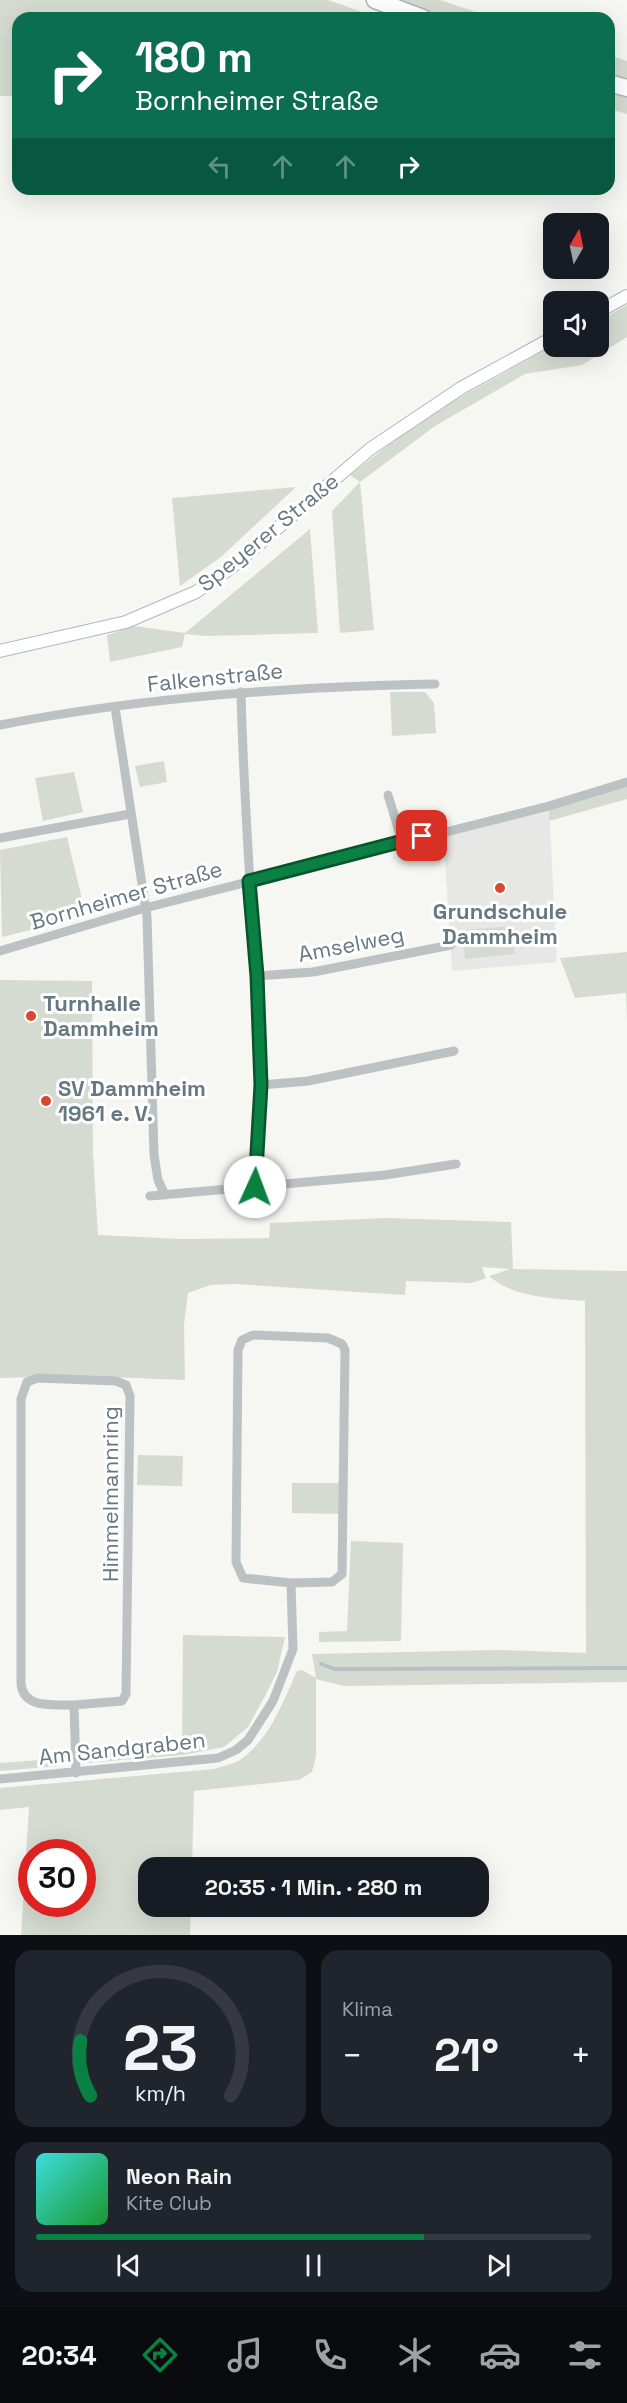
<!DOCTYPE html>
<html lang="de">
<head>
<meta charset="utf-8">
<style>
  :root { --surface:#171b24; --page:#20242c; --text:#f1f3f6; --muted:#9ea1a6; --line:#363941; --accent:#0b8043 }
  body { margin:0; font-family:"Space Grotesk",sans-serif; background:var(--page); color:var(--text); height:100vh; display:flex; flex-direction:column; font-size:22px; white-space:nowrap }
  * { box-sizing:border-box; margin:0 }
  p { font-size:20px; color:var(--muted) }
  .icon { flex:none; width:33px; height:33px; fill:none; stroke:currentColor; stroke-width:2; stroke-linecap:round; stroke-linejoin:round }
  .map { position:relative; height:1935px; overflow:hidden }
  .details { display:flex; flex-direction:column; gap:15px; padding:15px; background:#0d0f14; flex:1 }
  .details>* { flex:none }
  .top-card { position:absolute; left:12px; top:12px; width:603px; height:183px; border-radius:18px; box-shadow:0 6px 24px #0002; background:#0b6e4f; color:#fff; overflow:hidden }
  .needle { width:39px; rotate:9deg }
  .controls { position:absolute; left:543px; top:213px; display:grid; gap:12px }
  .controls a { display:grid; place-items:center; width:66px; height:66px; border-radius:12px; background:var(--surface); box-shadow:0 6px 24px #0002; font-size:30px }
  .speed { position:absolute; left:18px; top:1839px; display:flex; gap:12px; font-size:30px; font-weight:700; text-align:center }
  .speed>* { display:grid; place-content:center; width:78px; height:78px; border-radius:50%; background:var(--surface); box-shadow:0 6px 24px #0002; line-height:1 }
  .speed .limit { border:9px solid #d22; background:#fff; color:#111 }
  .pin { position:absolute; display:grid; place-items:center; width:51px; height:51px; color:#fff; margin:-26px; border-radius:12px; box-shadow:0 3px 9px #0006 }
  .me { position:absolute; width:66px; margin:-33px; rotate:2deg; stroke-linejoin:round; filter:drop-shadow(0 0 4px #0008) }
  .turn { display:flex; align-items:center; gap:21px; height:126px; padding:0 24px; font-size:27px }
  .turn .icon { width:78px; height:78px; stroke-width:2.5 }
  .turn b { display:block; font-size:42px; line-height:51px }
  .lanes { display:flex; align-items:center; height:57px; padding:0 24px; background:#0003; justify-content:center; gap:30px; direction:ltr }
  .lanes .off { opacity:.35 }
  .big { font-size:45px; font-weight:600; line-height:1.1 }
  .details .tile { flex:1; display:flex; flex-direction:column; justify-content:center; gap:9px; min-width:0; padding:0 21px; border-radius:18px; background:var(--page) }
  .details .dial { align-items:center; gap:0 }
  .dial svg { height:156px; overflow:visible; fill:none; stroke:var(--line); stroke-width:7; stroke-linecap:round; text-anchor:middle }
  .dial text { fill:var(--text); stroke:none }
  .song { display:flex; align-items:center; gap:18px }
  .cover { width:72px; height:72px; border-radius:9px; background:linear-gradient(135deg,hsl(180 70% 55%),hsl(130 70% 35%)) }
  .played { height:6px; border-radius:3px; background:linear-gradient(90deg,var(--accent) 70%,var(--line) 70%) }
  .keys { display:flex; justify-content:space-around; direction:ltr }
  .heat { display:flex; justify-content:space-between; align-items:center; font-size:33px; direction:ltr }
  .details .tiles { flex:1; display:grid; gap:15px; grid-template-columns:1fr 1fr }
  .tile:last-child { grid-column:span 2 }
  .trip { position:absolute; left:138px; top:1857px; width:351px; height:60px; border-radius:18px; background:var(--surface); box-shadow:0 6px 24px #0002; font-weight:600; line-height:60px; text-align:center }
  .tab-bar { display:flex; height:96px; justify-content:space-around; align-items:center; background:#090b0e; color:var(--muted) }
  .tab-bar .icon { width:42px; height:42px }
  .tab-bar .selected { color:var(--accent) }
  .tab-bar b { font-size:27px; color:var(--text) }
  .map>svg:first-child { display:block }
  .built { fill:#e7e7e6 }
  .green { fill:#d6dbd2; fill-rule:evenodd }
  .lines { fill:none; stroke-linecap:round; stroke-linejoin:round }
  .stream { stroke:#b5c2c5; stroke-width:4 }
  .secondary-casing { stroke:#b1b8bb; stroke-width:14 }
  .highway-casing { stroke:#b0b5b7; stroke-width:19 }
  .street { stroke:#bcc2c4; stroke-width:9 }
  .secondary { stroke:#fff; stroke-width:12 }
  .highway { stroke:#fff; stroke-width:16 }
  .route-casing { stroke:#07532c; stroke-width:15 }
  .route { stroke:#0b8043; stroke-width:10 }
  .poi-dot { fill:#da462f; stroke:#fff; stroke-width:2 }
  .labels { text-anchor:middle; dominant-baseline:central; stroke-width:6; stroke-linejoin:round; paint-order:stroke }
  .street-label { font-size:22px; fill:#667982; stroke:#fff }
  .poi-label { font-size:22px; font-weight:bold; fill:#667982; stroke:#fff; text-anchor:start }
</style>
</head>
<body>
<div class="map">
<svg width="627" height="1935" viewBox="0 0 627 1935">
  <rect width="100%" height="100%" fill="#f6f6f3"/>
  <path class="built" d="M549,806l8,156 -105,9 -9,-140z"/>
  <g class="green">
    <path d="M0,0h328l51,18h-361v78h-18z"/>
    <path d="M396,0h44l54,18h-49z"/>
    <path d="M609,55l18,6v20l-18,-6z"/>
    <path d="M609,89l18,5v20l-18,-5z"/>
    <path d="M627,305v32l-45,28 -57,9 -90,52 -75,56 14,148 -34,3 -8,-122 28,-29 -10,-7 74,-58 129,-71h45l1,-25z"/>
    <path d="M296,487l-75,70 -41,29 -8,-88z"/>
    <path d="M310,529l8,104 -112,3 -21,-2 -3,13 -72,15 -3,-27 27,-9 51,7z"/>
    <path d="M390,692h35l9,11 2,30 -44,3z"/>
    <path d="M164,761l3,21 -27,5 -5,-21z"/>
    <path d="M74,772l9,40 -40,9 -8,-43z"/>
    <path d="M627,782v17l-78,22v-15z"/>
    <path d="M67,837l19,79 -84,21 -2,-87z"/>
    <path d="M513,926l2,28 -50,5 -2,-29z"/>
    <path d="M627,952v68l-1,-27 -51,5 -15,-40z"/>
    <path d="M0,980l92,1 1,173 5,81 84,4 87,-1 1,-15 116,-5 125,4 2,47 114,2v411l-283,4 -28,-7v77l-4,16 -13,8 -105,11 -2,76 -44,1v38l43,1 -1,28h-169l8,-128 -29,3v-22l214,-19c8,-3 19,-5 26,-9 30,-21 43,-58 57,-89l5,-1 14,8 -4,-24 186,-4 88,3 -1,-352c-32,-3 -71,-3 -96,-25l21,-7 -28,-2 4,11 -14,5 -66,-2 -1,14 -169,-11 -25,1 -23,8 -4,32 1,55 -101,-4 -84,2zM32,1852h50v52h-50z"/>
    <path d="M138,1455l45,1 -1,30 -45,-1z"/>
    <path d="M292,1483h48l-1,31 -47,-1z"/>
    <path d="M351,1541l52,2 -2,98 -82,1v-10l28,-1z"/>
    <path d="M183,1635l102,2 -8,35 -12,24 -17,31 -24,20 -41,8 -98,8 -2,-11 99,-5z"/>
    <path d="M66,1758l-8,8 -58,5v-8z"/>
  </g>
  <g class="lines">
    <path class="stream" d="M321,1664l13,5 293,-1"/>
    <g class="secondary-casing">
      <g id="secondary">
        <path d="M598,312l29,-16"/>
        <path d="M0,651l126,-29 70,-30 36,-25 138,-118 91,-61 93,-51"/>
      </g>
    </g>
    <g class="highway-casing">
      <g id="highway">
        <path d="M375,0l48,18"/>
        <path d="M609,83l18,5"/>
      </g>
    </g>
    <g class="street">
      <path d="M241,692c3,131 15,260 20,390 1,35 -6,70 -6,105"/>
      <path d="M115,707l32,210 7,238 4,25 7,15"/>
      <path d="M0,725c144,-28 289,-38 435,-41"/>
      <path d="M388,795l14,46"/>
      <path d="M0,838l130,-24"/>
      <path d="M0,951l145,-43 404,-102 78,-24"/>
      <path d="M257,976l56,-4 138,-27"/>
      <path d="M261,1085l47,-4 146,-30"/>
      <path d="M150,1196l235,-21 71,-11"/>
      <path d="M74,1705l48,-4 4,-7 4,-298 -4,-11 -10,-4 -78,-3 -11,4 -6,17v285c3,26 34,20 53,21l2,68"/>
      <path d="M0,1779l218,-21 18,-8 12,-10 25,-39 20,-52 -2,-66 -48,-5 -7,-16 2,-212 4,-10 11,-5 75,3 14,6 3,6 -3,224 -10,8 -41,1"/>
    </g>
    <use href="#secondary" class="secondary"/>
    <use href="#highway" class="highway"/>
  </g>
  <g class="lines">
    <g class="route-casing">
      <path id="route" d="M255,1187l6,-102 -4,-109 -8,-95 173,-45"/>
    </g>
    <use href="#route" class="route"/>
  </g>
  <g class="poi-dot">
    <circle cx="500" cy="888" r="6"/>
    <circle cx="31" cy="1016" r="6"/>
    <circle cx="46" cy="1101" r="6"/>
  </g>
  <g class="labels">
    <g class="street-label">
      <text transform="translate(268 532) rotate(-39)">Speyerer Straße</text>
      <text transform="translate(215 677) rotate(-6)">Falkenstraße</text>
      <text transform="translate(126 895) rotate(-16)">Bornheimer Straße</text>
      <text transform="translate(351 944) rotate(-11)">Amselweg</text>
      <text transform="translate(110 1494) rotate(-90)">Himmelmannring</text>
      <text transform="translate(122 1748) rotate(-6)">Am Sandgraben</text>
    </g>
    <g class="poi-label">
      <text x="500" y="911" text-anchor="middle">Grundschule<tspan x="500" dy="25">Dammheim</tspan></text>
      <text x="43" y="1003">Turnhalle<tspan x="43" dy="25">Dammheim</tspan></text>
      <text x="58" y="1088">SV Dammheim<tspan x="58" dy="25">1961 e. V.</tspan></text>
    </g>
  </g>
</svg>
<div class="controls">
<a><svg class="needle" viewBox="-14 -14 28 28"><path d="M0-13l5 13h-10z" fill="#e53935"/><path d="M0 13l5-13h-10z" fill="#9ea1a6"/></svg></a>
<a><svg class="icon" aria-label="sound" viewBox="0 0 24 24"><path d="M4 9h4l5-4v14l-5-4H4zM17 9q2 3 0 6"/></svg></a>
</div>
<div class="speed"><div class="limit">30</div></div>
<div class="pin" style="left:422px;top:836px;background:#d93025"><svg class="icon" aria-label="arrive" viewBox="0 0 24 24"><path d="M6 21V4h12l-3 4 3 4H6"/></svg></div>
<svg class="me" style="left:255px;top:1187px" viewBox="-20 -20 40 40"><circle r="19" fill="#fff"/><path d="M0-13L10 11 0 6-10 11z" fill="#0b8043"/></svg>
<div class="trip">20:35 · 1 Min. · 280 m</div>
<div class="top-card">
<div class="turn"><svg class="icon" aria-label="right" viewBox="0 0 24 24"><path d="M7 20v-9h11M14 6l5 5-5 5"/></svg><div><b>180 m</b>Bornheimer Straße</div></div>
<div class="lanes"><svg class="icon off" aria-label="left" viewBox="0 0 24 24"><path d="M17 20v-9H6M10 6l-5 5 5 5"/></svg><svg class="icon off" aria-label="ahead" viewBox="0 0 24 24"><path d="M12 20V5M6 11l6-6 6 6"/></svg><svg class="icon off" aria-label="ahead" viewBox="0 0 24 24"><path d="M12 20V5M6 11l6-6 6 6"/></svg><svg class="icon" aria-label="right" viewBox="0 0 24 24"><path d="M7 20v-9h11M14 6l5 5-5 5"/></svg></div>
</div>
</div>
<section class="details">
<div class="tiles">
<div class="tile dial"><svg viewBox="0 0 100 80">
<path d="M14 69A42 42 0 1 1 86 69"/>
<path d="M14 69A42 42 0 0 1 9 41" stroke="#0b8043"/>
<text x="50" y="56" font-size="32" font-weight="700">23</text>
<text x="50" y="72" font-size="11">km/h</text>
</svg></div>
<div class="tile"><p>Klima</p>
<div class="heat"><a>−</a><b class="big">21°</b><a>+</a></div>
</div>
<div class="tile">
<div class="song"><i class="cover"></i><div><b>Neon Rain</b><p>Kite Club</p></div></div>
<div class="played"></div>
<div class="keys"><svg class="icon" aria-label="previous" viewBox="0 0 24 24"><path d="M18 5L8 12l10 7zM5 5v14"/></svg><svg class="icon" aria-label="pause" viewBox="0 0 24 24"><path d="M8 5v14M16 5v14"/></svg><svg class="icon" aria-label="next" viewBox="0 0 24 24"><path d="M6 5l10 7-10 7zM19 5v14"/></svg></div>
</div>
</div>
</section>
<nav class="tab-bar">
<b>20:34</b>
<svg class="icon selected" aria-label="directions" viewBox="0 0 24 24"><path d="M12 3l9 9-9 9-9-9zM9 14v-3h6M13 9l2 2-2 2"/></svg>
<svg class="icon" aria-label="music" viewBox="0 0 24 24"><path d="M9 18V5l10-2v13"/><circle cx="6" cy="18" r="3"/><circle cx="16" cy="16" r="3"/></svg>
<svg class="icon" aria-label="phone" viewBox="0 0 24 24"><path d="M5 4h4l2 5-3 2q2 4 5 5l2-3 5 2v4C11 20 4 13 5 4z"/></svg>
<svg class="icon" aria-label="climate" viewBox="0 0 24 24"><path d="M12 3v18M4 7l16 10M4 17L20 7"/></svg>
<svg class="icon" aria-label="car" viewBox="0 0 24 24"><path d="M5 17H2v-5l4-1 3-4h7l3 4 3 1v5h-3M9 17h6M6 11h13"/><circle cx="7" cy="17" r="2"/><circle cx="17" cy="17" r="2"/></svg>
<svg class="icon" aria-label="filters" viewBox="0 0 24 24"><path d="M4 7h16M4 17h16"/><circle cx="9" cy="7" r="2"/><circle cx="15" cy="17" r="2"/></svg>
</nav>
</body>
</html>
